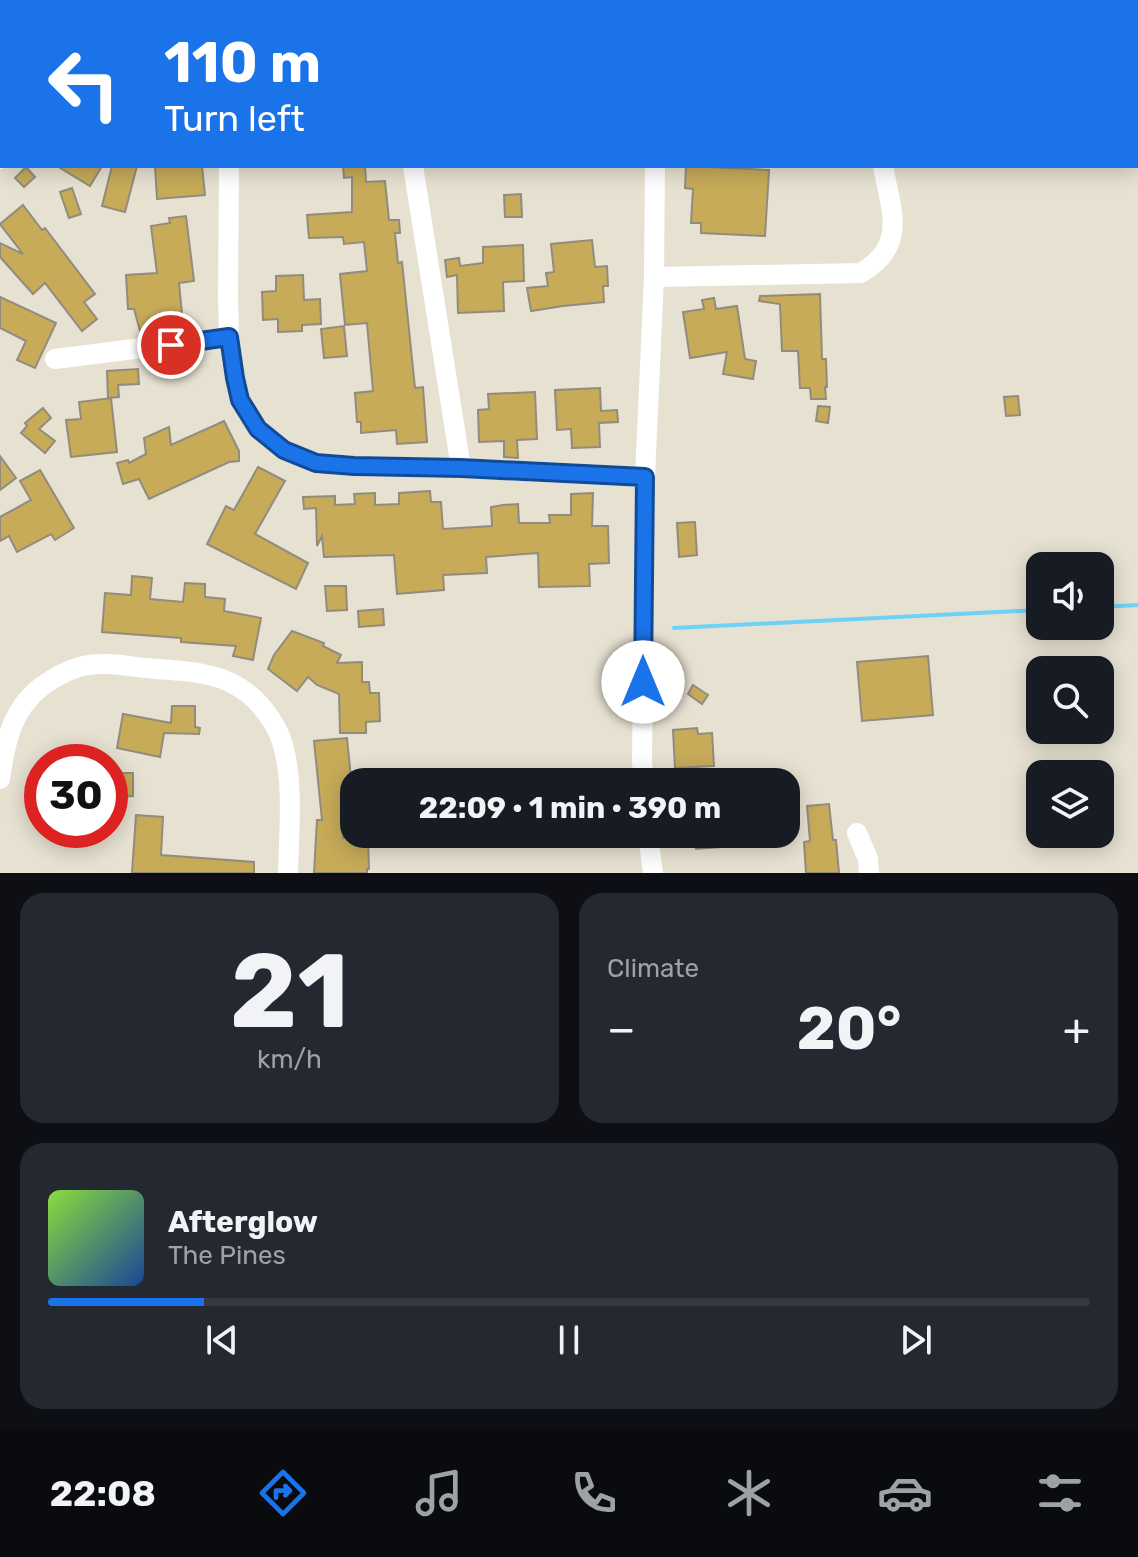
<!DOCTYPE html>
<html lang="en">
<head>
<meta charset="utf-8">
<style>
  :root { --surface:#171b24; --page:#242831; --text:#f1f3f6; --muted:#9ea1a6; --line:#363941; --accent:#1a73e8 }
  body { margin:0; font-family:Rubik,sans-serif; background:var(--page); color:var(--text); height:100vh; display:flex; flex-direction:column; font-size:30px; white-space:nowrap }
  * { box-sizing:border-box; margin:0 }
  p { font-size:26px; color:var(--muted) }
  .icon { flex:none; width:44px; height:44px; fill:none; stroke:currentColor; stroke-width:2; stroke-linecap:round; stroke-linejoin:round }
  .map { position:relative; height:873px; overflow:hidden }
  .panel { display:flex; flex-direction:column; gap:20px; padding:20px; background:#0d0f14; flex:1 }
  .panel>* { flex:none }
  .guide { position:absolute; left:0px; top:0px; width:1138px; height:168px; box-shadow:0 4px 20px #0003; background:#1a73e8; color:#fff; overflow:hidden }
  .controls { position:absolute; left:1026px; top:552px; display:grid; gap:16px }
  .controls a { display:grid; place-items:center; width:88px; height:88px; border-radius:16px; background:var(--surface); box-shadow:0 4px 20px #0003; font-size:40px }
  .speed { position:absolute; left:24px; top:744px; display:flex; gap:16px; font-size:40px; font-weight:700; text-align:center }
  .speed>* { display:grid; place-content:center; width:104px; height:104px; border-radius:50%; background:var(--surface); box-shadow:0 4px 20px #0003; line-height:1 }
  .speed .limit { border:12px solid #d22; background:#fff; color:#111 }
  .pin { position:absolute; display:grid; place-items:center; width:68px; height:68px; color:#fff; margin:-34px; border:4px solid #fff; border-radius:50%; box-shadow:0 2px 8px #0007 }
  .me { position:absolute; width:88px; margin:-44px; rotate:0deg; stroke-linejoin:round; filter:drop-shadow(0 0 6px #0008) }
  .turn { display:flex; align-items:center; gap:28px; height:168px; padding:0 32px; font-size:36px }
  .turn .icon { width:104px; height:104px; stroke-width:2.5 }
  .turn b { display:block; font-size:56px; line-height:68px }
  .big { font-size:60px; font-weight:700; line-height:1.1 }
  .panel .card { flex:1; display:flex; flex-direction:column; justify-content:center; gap:12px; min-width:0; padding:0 28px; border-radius:24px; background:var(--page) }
  .panel .dial { align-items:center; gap:0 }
  .dial b { font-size:104px; line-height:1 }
  .song { display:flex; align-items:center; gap:24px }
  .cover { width:96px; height:96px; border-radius:12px; background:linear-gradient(135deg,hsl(90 70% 55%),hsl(220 70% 35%)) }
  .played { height:8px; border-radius:4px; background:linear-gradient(90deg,var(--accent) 15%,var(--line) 15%) }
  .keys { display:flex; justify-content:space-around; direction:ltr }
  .heat { display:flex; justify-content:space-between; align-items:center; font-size:44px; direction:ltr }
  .panel .tiles { flex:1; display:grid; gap:20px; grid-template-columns:1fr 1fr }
  .card:last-child { grid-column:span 2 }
  .trip { position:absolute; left:340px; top:768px; width:460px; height:80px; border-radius:24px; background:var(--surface); box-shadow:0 4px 20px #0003; font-weight:700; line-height:80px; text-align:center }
  .menu { display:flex; height:128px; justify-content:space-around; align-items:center; background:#090b0e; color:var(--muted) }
  .menu .icon { width:56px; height:56px }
  .menu .selected { color:var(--accent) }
  .menu b { font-size:36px; color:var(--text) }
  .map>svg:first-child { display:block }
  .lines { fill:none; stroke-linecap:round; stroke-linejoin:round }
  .stream { stroke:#6dd2f7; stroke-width:4 }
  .building { fill:#c7ab59; stroke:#918c7d; stroke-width:2 }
  .minor { stroke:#fff; stroke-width:20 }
  .route-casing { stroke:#114b97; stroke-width:20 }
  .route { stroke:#1a73e8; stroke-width:14 }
</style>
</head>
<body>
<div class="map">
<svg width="1138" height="873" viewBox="0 0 1138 873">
  <rect width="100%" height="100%" fill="#e6e1d1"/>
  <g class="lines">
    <g class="stream">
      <path d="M1100,607l38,-2"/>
      <path d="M674,628l366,-18"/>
    </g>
  </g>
  <g class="building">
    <path d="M57,166h45l-12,20z"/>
    <path d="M112,166h25l-12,46 -23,-6z"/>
    <path d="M155,166h47l3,29 -48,4z"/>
    <path d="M343,166h22l1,16 19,-1 4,39h10l1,13h-5l3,30 4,-1 13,126 8,-1 4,55 -30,2 -1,-14 -35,3v-11h-4l-2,-29 18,-2 -6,-68 -22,2 -5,-51 27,-3 -3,-29 -20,2 -1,-7 -34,1 -2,-23 45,-3v-35l-8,1z"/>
    <path d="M686,166l83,4 -4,66 -64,-3v-10h-10l2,-34 -8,-1z"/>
    <path d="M26,167l9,10 -11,10 -9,-9z"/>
    <path d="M72,188l9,26 -12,4 -9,-26z"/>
    <path d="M521,194l1,23h-17l-1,-22z"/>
    <path d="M23,205l19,25 3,-2 50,66 -11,8 13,17 -15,12 -37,-48 -12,11 -33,-37v-14l23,11 -23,-30z"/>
    <path d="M186,216l8,65 -15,2 4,41 -32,3 1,2 -12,2 -6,-22h-6l-2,-34 31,-2 -6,-47 19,-3 -1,-5z"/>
    <path d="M592,240l3,27 12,-1 1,20h-5l1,16 -41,4 -32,5 -4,-23 21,-2 -2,-13 8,-1 -3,-28z"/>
    <path d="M523,245l1,36 -21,1 1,29 -46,2 -1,-38 -10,2 -2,-17 14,-2 1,8 23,-3v-16z"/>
    <path d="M303,275l1,25 16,-1 1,25 -19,1v6l-24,1v-13l-15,1 -1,-28 14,-1v-15z"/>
    <path d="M820,294l2,65h4l1,28h-2l1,12h-15l-1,-11h-10l-2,-37h-16l-2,-47 -21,-3 1,-5z"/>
    <path d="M0,297l56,26 -21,45 -18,-8 9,-19 -26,-13z"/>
    <path d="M714,298l2,11 21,-3 8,53 11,2 -3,18 -30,-5 4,-22 -37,6 -7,-46 21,-3 -2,-9z"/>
    <path d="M344,326l3,30 -23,2 -3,-29z"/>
    <path d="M138,369l1,15 -21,1 1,12 -11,1 -1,-27z"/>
    <path d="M600,388l1,23 16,-1 1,12 -19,1 1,24 -28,1 -1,-19 -14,1 -2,-40z"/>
    <path d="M535,392l2,47 -20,1 1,18 -14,-1v-16l-25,1 -1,-32 11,-1 -1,-15z"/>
    <path d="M1018,396l2,19 -14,1 -2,-19z"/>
    <path d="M111,398l6,54 -46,5 -5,-37 15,-1 -2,-17z"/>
    <path d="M818,406l12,1 -2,16 -12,-2z"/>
    <path d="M43,408l8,10 -12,11 16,12 -10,12 -24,-20 6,-7 -2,-3z"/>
    <path d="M224,421l15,30v10l-10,1 -80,37 -10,-20 -16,5 -6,-21 11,-3 1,3 17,-9 -2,-16 25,-11 2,18z"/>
    <path d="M0,456l16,22 -16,12z"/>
    <path d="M258,467l27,14 -30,53 53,29 -12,26 -89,-45 19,-38 8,4z"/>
    <path d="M40,470l34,58 -19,12 -4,-6 -34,18 -8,-16 -9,5v-24l31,-17 -11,-19z"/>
    <path d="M430,491l1,11h10l2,27 49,-3 -1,-19 12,-2 15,-1 1,19h31l-1,-8h22v-21l22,-1 -1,33h16l1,37 -20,1 1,22 -51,1 -1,-34 -52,4 1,16 -44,2 1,15 -47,4 -3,-39 -70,2 -2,-21 -5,10 -1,-38 -12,1 -1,-12 32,-1v9l20,-1 -1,-10 21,-1v12l24,-1v-11z"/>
    <path d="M695,522l2,33 -18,2 -2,-34z"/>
    <path d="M132,576l20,2 -2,21 33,3 2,-19 20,1v13l20,2 -1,12 37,7 -8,42 -20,-4 3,-10 -55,-4v-4l-79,-6 3,-39 26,2z"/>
    <path d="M325,586h21l1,24 -20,1z"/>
    <path d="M383,609l1,16 -25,2 -1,-16z"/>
    <path d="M292,631l32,12 -1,3 18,9 -4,8 25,-1v20h7l1,11h9l1,28 -14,1v11h-26l-1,-39 -22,-9 -9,-8 -11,14 -29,-22 6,-14z"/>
    <path d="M928,656l5,59 -71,6 -5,-59z"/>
    <path d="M693,685l15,10 -6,9 -14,-10z"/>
    <path d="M172,706h23v21l5,1 -1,6 -35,-1 -4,24 -43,-9 6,-34 48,9z"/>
    <path d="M697,728l1,6 14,-1 2,33 -39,2 -2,-38z"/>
    <path d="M347,738l7,70 -10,1 -1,29 25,-1 1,32h-2v4h-53l3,-53h5l-8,-79z"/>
    <path d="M117,773h16v23l-16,1z"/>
    <path d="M829,804l4,36h3l3,33h-33l-2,-31 6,-1 -3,-35z"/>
    <path d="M136,815l27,2 -2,38 93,7v11h-122z"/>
    <path d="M695,834h25l1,13 -25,2z"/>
  </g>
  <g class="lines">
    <g class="minor">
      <path d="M644,0v2"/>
      <path d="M856,0l1,2"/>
      <path d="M87,2l1,-2"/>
      <path d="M119,2l2,-2"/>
      <path d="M0,70l2,1"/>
      <path d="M0,112l2,-3"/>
      <path d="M0,159l2,-3"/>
      <path d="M229,166l-1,131 1,40 6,41 5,22 18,29 26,21 32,13 38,3 107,2 184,9"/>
      <path d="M413,166l48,302"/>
      <path d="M654,277l207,-4c47,-28 30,-62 22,-107"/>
      <path d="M55,359l174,-22"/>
      <path d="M0,779c5,-35 11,-69 41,-92 11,-8 25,-16 38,-20 7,-2 17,-3 24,-3 14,-1 29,3 43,4 28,3 63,2 89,17 19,10 35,29 44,49 16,38 10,98 9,139"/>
      <path d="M644,782l-2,-20 3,-285 9,-200 1,-111"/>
      <path d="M857,833l11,26 1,14"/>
      <path d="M648,834l5,39"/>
    </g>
  </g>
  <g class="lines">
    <g class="route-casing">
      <path id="route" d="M171,345l58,-8 6,41 5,22 18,29 26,21 32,13 38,3 107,2 184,9 -2,205"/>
    </g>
    <use href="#route" class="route"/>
  </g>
</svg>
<div class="controls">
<a><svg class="icon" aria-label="sound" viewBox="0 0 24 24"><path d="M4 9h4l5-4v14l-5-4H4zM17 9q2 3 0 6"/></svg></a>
<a><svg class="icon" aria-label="search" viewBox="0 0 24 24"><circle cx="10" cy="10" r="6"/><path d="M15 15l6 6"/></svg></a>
<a><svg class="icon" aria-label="layers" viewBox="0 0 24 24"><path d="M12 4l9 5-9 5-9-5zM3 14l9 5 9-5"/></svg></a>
</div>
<div class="speed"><div class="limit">30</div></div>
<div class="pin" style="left:171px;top:345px;background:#d93025"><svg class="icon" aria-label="arrive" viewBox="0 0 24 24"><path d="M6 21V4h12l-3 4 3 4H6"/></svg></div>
<svg class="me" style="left:643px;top:682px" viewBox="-20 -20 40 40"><circle r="19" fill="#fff"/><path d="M0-13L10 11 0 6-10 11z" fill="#1a73e8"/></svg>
<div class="trip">22:09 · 1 min · 390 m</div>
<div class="guide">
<div class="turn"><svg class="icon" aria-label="left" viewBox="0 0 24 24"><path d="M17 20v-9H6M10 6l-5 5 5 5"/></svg><div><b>110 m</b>Turn left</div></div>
</div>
</div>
<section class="panel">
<div class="tiles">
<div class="card dial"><b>21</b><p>km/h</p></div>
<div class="card"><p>Climate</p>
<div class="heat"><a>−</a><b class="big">20°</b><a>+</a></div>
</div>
<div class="card">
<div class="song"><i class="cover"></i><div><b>Afterglow</b><p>The Pines</p></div></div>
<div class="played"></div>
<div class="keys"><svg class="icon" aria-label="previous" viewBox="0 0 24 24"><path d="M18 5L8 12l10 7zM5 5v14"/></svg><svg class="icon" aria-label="pause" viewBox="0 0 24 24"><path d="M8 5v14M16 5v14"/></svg><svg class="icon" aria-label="next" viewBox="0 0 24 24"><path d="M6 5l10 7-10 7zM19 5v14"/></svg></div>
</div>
</div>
</section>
<nav class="menu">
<b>22:08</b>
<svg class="icon selected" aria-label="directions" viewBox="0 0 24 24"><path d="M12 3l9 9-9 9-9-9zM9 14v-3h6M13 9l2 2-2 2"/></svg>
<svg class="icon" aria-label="music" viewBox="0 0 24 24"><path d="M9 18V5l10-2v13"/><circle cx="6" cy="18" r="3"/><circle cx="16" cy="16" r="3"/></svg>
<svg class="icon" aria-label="phone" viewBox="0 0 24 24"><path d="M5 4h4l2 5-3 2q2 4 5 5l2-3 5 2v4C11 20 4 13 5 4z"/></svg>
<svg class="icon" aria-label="climate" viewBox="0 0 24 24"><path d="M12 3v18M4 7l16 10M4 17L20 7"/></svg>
<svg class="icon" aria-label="car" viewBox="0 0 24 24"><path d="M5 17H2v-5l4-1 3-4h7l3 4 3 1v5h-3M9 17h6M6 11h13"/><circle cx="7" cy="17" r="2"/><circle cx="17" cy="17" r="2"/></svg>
<svg class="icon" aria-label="filters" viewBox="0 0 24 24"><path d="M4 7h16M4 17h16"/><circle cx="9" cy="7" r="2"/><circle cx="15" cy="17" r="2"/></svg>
</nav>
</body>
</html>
